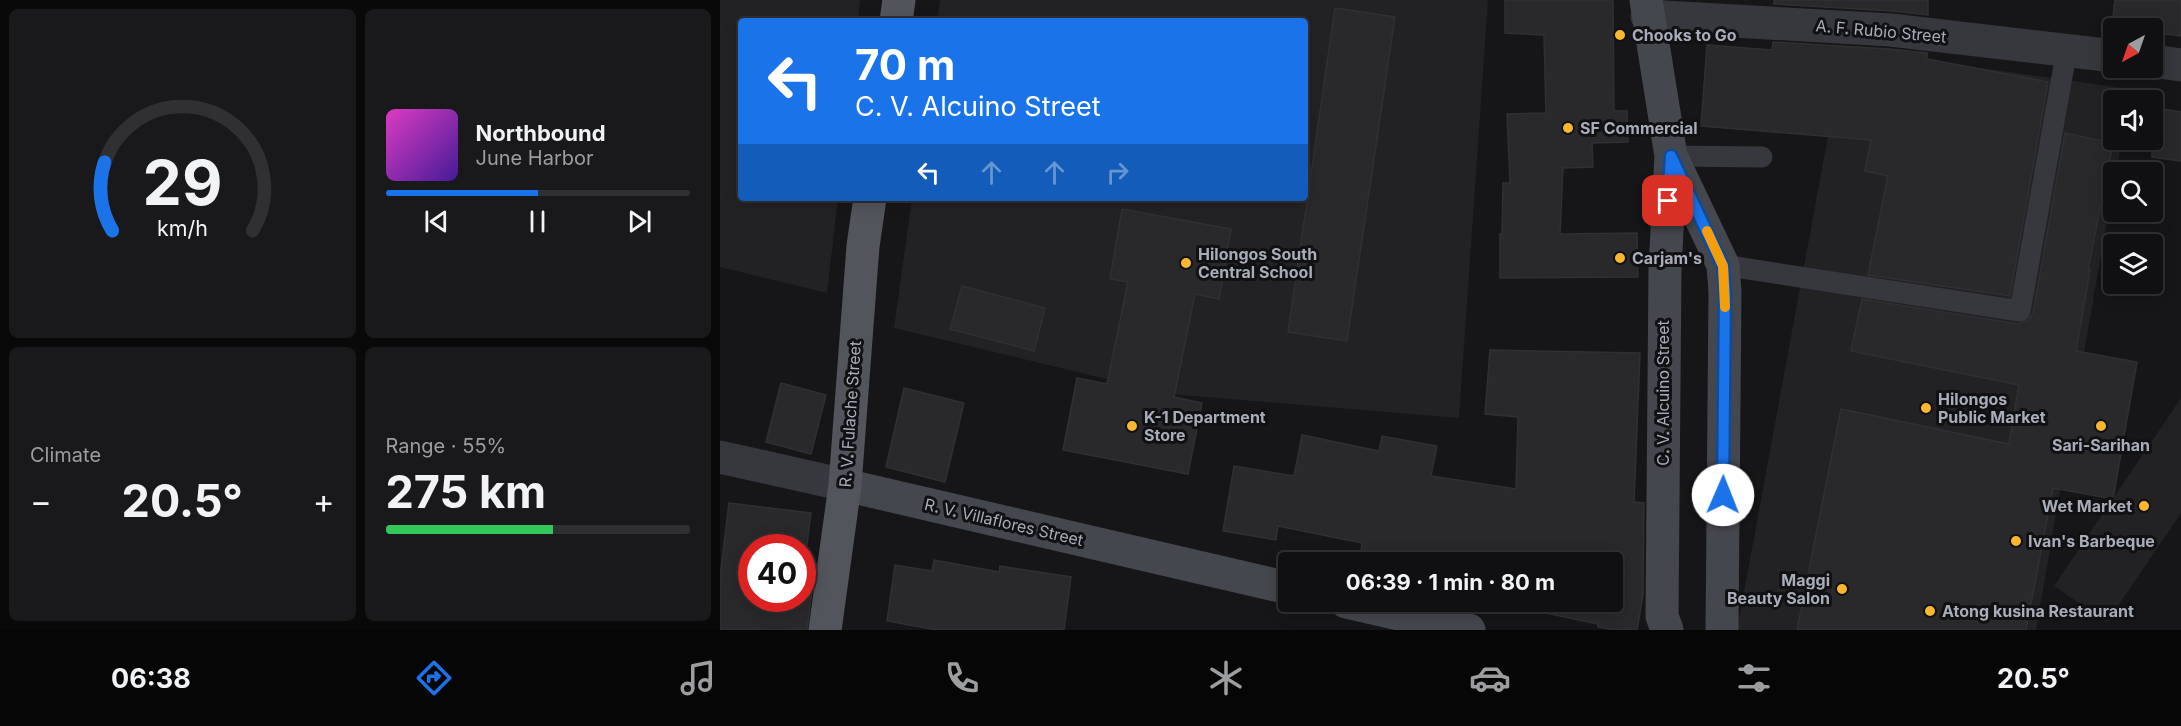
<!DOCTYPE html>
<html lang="en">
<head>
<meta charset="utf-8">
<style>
  :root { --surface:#101012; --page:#19191b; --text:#f1f3f6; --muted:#9c9d9f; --line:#303032; --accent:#1a73e8 }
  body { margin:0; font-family:Inter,sans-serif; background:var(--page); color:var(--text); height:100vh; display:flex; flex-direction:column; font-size:22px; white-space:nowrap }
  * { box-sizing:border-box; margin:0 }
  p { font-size:20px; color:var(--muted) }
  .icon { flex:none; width:33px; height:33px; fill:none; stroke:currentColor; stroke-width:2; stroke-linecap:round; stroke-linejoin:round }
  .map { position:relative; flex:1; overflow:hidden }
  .details { display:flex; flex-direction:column; gap:9px; padding:9px; background:#09090a; width:720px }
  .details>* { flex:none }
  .guide { position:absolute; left:18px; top:18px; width:570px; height:183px; border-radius:6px; box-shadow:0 3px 15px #0003,0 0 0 2px var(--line); background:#1a73e8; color:#fff; overflow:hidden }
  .needle { width:39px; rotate:220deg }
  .fabs { position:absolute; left:1383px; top:18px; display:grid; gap:12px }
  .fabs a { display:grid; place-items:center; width:60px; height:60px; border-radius:6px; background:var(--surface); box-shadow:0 3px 15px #0003,0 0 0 2px var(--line); font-size:30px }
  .speed { position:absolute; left:18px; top:534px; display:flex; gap:12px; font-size:30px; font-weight:700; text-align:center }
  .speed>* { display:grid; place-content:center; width:78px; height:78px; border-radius:50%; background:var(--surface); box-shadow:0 3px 15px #0003,0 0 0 2px var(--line); line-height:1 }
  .speed .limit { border:9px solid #d22; background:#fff; color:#111 }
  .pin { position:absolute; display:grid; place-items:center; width:51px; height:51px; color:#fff; margin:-26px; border-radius:12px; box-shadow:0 3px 9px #0006 }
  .me { position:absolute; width:66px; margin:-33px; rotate:1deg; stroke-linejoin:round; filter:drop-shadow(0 0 4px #0008) }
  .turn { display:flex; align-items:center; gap:21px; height:126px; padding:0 18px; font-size:27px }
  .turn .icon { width:78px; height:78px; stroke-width:2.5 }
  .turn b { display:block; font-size:42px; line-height:51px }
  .lanes { display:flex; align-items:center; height:57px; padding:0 18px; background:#0003; justify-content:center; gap:30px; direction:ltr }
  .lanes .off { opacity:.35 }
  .big { font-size:45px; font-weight:700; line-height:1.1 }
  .details .card { flex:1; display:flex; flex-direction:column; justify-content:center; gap:9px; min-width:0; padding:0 21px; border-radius:9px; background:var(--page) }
  .details .dial { align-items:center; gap:0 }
  .dial svg { height:156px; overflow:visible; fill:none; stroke:var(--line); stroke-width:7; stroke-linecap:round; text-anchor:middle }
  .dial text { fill:var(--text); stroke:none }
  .song { display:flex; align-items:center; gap:18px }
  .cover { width:72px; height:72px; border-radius:9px; background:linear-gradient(135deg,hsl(310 70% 55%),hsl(260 70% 35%)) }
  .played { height:6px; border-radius:3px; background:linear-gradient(90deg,var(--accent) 50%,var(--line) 50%) }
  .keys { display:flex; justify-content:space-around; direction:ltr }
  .heat { display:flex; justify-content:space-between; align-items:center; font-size:33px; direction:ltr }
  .charge { height:9px; border-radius:4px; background:linear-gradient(90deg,#34c759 55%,var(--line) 0) }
  .details .tiles { flex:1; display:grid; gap:9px; grid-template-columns:repeat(2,1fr) }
  .trip { position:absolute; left:558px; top:552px; width:345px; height:60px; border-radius:6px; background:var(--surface); box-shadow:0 3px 15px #0003,0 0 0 2px var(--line); font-weight:700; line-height:60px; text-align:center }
  .tab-bar { display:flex; height:96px; justify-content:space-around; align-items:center; background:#060607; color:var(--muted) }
  .tab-bar .icon { width:42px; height:42px }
  .tab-bar .on { color:var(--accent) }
  .tab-bar b { font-size:27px; color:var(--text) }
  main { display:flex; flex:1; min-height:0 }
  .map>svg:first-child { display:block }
  .built { fill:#222225 }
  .building { fill:#29292c; stroke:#303034; stroke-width:1.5 }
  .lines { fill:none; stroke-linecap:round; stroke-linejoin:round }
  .lane { stroke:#37383e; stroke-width:21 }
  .street { stroke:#37383e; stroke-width:33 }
  .secondary { stroke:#45474e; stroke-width:33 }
  .primary { stroke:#53555d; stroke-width:33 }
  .route-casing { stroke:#114b97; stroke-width:15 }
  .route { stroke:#1a73e8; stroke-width:10 }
  .slow { stroke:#f59e0b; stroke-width:10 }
  .poi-dot { fill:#fab72d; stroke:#111113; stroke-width:2 }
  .labels { text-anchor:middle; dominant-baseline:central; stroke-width:6; stroke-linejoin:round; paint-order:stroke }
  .street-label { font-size:16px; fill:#a8adb9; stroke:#111113 }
  .poi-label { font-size:16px; font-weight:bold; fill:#a8adb9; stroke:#111113; text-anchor:start }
</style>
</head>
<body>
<main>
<section class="details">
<div class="tiles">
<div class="card dial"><svg viewBox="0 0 100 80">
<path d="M14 69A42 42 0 1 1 86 69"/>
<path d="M14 69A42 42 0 0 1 10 34" stroke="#1a73e8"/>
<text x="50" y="56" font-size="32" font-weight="700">29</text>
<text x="50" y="72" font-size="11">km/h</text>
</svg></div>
<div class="card">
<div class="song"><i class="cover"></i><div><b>Northbound</b><p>June Harbor</p></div></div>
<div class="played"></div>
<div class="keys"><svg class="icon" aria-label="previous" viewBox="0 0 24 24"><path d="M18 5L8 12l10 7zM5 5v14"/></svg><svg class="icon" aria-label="pause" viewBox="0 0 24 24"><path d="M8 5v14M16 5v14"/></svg><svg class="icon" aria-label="next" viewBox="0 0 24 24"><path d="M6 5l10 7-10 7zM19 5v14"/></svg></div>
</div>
<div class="card"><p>Climate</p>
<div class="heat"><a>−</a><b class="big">20.5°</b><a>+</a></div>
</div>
<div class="card"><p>Range · 55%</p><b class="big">275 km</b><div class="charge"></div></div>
</div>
</section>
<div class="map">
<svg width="1461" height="630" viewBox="0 0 1461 630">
  <rect width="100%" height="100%" fill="#161618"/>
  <g class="built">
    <path d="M0,0h140l-2,21h-117v177h97l-11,95 -107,-26z"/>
    <path d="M220,0h548l-29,418 -290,-24 -275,-66 18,-130h393v-177h-368z"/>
    <path d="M1124,49l286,40 -2,11h-14v40h8l-6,32h-2l-1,14 -77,444h-299z"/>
    <path d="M1461,398v115l-74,109 -53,-36z"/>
  </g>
  <g class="building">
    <path d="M785,0h108l1,111h13l1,31 -36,1 1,24 -30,1 -3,66 77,-1 1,44 -138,1v-44h2l1,-51h7l-3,-69 39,-1 -2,-78 -39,-2z"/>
    <path d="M1054,0h154v15l-36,-4 -118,-7z"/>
    <path d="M1395,0h66v36l-29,-4v-4h-16l-24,-3z"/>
    <path d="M615,8l60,9 -48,324 -59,-9z"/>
    <path d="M1053,42l116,7 38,4v6l121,23 -38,214 -142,-21 20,-99 -23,-5 6,-31 -170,-14 6,-81 65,5z"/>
    <path d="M1432,107l29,5v49l-29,-4z"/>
    <path d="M1345,133l48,10 -25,127h2l-14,81 61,11 -24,137 -60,-11 -27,142h-229l44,-221 168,35 10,-59 -168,-34 11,-52 156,25 11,-4 4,-7z"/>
    <path d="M402,209l109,20 -12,70 -24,-5 -21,103 28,6 -14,71 -125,-24 14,-72 30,6 21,-102 -18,-3z"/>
    <path d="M242,286l83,22 -11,43 -84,-22z"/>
    <path d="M770,350l150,3 -6,149 10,1 -1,92 -6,35h-21l-18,-3v-3l-86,-18v-4h100v-40h-183l-68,-12 1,-7 -84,-17 -2,14 -53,-9 11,-65 60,10 8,-41 77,16 3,-15 55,10 -6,30 85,13 2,-72 -33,-3z"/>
    <path d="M61,383l45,12 -15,59 -45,-12z"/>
    <path d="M184,388l60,15 -19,79 -59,-15z"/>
    <path d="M9,503l82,10 -9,70v-35h-50v50h50v-9l10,1 -5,40h-87v-52z"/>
    <path d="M214,560l65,12 1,-6 71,11 -7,53h-127l-50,-9 8,-56 37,6z"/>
  </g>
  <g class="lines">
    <g class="lane">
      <path d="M951,156l91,1"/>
      <path d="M1003,265l297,46 47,-262"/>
    </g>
    <g class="street">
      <path d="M927,16l244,14 223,26"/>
      <path d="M1432,61l29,4"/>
      <path d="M0,457l125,28"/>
    </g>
    <g class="secondary">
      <path d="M926,0l25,156 -6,113 -3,347 5,14"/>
      <path d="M953,160l50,105 2,27 -3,338"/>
      <path d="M125,485l443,103"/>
      <path d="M626,602l123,28"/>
    </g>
    <g class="primary">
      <path d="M176,21l3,-21"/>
      <path d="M105,630l20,-145 18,-239 7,-48"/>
    </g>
  </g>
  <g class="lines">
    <g class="route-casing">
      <path id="route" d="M948,201l3,-45 52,110 2,26 -2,203"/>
    </g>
    <use href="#route" class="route"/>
    <path class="slow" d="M987,231l16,35 2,41"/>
  </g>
  <g class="poi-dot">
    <circle cx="900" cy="35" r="6"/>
    <circle cx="848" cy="128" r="6"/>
    <circle cx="900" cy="258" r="6"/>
    <circle cx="466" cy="263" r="6"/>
    <circle cx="1206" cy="408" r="6"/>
    <circle cx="412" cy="426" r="6"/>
    <circle cx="1381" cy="426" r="6"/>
    <circle cx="1424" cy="506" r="6"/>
    <circle cx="1296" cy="541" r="6"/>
    <circle cx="1122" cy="589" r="6"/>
    <circle cx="1210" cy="611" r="6"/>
  </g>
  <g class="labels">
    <g class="street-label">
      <text transform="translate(1161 31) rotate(5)">A. F. Rubio Street</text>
      <text transform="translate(943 393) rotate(-90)">C. V. Alcuino Street</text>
      <text transform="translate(130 414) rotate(-86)">R. V. Fulache Street</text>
      <text transform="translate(284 522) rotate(13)">R. V. Villaflores Street</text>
    </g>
    <g class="poi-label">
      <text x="912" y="35">Chooks to Go</text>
      <text x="860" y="128">SF Commercial</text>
      <text x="478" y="254">Hilongos South<tspan x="478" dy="18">Central School</tspan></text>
      <text x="912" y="258">Carjam's</text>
      <text x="1218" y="399">Hilongos<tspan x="1218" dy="18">Public Market</tspan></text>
      <text x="424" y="417">K-1 Department<tspan x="424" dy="18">Store</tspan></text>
      <text x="1381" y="445" text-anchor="middle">Sari-Sarihan</text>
      <text x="1412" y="506" text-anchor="end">Wet Market</text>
      <text x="1308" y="541">Ivan's Barbeque</text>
      <text x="1110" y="580" text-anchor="end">Maggi<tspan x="1110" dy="18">Beauty Salon</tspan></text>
      <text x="1222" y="611">Atong kusina Restaurant</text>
    </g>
  </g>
</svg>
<div class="fabs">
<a><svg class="needle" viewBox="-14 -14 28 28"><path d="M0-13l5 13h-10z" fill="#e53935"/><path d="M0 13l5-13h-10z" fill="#9c9d9f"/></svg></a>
<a><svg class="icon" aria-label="sound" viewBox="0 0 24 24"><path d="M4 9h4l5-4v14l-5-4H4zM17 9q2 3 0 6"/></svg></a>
<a><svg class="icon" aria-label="search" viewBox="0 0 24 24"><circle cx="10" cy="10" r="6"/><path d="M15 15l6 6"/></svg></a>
<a><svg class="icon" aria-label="layers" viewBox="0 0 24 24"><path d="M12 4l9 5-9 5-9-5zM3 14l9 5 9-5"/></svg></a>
</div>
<div class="speed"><div class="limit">40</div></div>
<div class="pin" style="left:948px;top:201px;background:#d93025"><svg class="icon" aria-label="arrive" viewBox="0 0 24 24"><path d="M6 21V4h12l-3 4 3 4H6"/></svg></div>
<svg class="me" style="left:1003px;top:495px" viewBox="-20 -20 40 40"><circle r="19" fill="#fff"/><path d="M0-13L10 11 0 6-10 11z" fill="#1a73e8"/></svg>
<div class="trip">06:39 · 1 min · 80 m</div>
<div class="guide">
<div class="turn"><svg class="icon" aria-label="left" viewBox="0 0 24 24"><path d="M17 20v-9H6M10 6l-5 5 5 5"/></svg><div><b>70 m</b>C. V. Alcuino Street</div></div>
<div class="lanes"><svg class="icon" aria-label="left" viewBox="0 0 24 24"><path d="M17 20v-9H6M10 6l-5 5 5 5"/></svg><svg class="icon off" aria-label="ahead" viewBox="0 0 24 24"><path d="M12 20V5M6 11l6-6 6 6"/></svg><svg class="icon off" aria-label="ahead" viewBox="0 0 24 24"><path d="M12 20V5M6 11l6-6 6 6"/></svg><svg class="icon off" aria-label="right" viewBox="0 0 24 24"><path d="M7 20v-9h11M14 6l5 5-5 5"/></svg></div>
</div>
</div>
</main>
<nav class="tab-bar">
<b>06:38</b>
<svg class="icon on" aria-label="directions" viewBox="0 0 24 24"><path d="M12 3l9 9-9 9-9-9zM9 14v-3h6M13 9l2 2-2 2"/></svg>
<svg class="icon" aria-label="music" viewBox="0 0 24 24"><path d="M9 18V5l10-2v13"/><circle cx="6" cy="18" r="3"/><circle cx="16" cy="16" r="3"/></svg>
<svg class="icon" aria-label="phone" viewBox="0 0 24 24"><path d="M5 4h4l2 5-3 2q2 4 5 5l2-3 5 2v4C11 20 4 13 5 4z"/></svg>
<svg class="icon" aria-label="climate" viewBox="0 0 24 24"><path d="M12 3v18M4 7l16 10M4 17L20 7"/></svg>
<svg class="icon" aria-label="car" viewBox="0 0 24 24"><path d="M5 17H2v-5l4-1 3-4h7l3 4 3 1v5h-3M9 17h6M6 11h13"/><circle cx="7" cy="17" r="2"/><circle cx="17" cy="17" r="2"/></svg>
<svg class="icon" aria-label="filters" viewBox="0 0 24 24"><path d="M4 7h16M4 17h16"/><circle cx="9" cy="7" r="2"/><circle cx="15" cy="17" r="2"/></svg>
<b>20.5°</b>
</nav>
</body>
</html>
